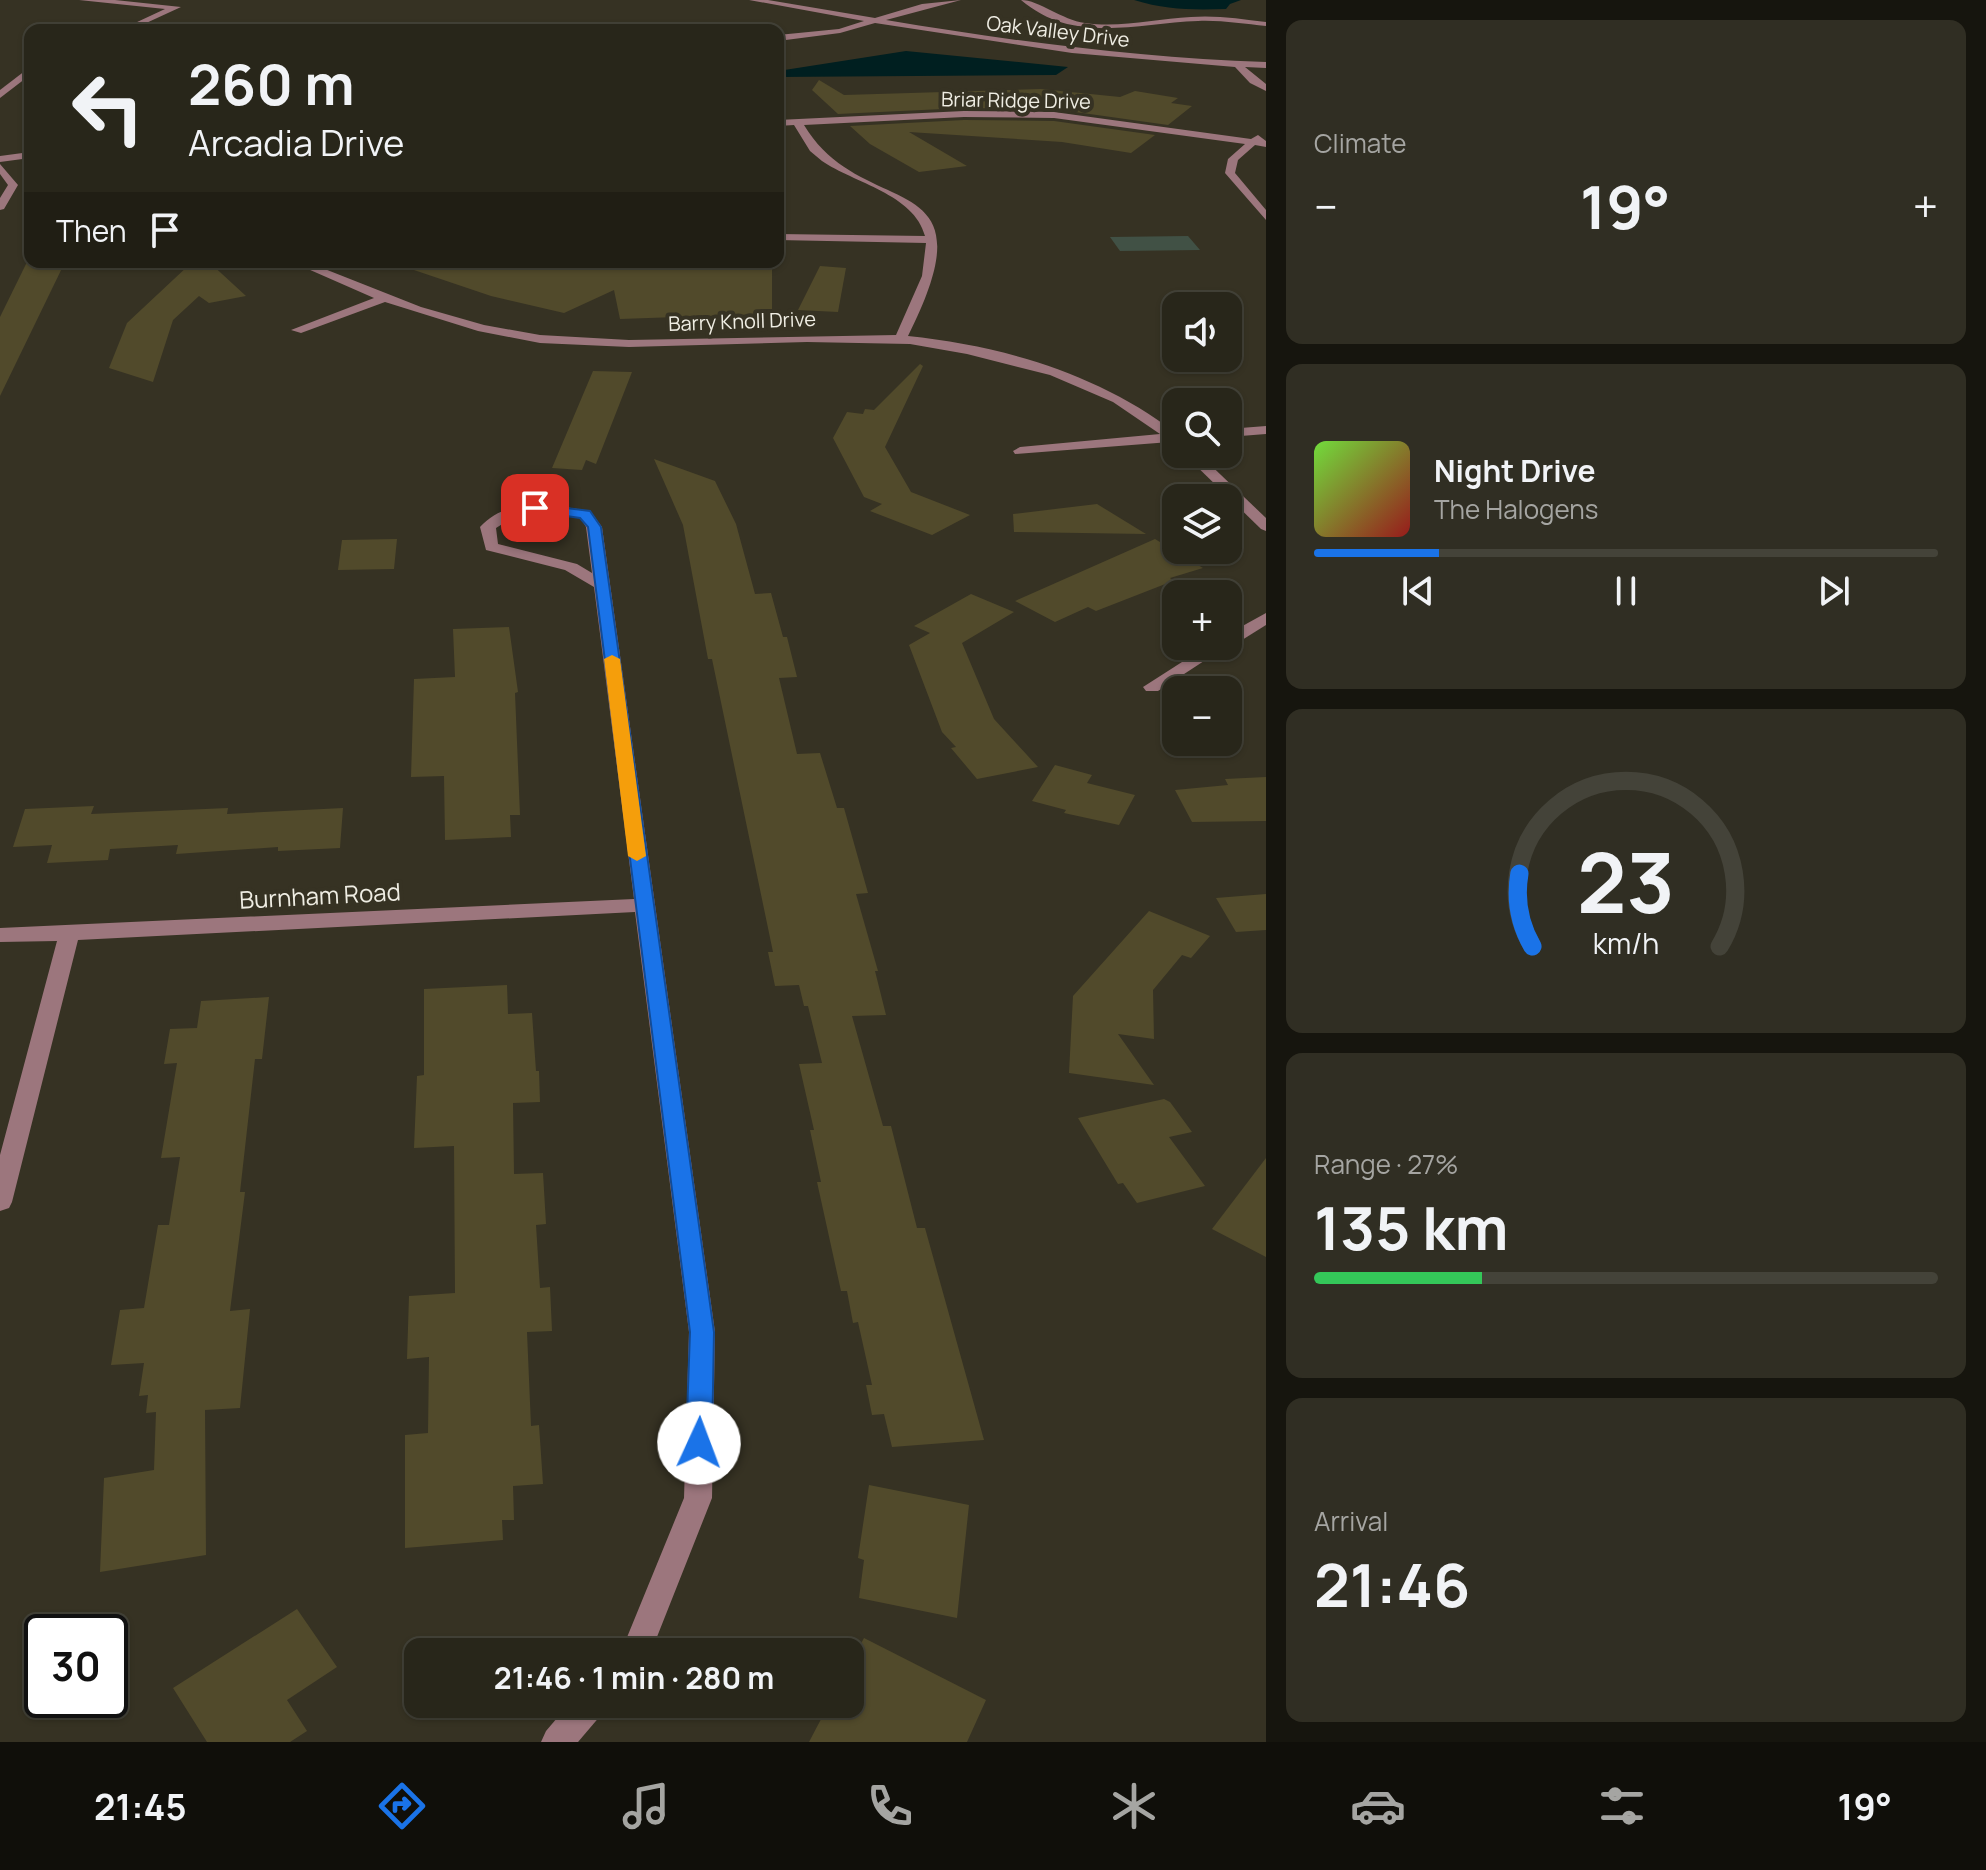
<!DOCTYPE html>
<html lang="en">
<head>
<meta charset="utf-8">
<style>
  :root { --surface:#28261a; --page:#302e23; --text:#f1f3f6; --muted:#a5a5a2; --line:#444339; --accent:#1a73e8 }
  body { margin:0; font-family:Manrope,sans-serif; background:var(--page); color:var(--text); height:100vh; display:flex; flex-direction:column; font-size:30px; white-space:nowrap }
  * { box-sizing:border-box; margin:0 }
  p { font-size:26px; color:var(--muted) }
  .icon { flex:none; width:44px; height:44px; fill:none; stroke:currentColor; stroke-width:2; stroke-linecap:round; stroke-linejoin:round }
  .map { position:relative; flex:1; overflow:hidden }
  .drawer { display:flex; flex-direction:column; gap:20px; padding:20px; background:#16150e; width:720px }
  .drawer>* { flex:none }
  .hud { position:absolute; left:24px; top:24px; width:760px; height:244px; border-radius:16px; box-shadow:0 2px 6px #0004,0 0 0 2px var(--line); background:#28261a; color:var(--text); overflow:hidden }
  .tools { position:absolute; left:1162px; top:292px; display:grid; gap:16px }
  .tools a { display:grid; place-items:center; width:80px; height:80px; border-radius:16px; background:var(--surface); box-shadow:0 2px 6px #0004,0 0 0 2px var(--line); font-size:40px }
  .speed { position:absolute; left:24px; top:1614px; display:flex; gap:16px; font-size:40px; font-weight:700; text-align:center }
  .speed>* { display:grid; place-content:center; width:104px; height:104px; border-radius:50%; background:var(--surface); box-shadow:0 2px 6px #0004,0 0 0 2px var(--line); line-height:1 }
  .speed .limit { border:4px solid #111; border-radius:12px; background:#fff; color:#111 }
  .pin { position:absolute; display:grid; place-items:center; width:68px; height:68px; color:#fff; margin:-34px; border-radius:16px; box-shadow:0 4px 12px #0006 }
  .me { position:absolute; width:88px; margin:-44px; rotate:2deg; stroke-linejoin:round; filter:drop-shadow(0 0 6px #0008) }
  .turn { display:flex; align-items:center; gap:28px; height:168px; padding:0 32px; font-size:36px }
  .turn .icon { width:104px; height:104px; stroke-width:2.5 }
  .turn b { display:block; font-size:56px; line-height:68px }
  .then { display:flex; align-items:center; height:76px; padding:0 32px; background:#0003; gap:16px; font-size:30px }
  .big { font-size:60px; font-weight:700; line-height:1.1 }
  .drawer .tile { flex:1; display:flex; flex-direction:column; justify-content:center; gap:12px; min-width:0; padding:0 28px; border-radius:16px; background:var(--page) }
  .drawer .dial { align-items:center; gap:0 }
  .dial svg { height:208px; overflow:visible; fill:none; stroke:var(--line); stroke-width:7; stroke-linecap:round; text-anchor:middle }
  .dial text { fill:var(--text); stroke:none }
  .song { display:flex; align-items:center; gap:24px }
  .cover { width:96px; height:96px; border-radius:12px; background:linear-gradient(135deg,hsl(100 70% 55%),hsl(0 70% 35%)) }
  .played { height:8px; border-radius:4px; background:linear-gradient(90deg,var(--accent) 20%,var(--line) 20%) }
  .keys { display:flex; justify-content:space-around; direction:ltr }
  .heat { display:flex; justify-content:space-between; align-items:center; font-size:44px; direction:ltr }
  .charge { height:12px; border-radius:6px; background:linear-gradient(90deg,#34c759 27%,var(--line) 0) }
  .trip { position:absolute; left:404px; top:1638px; width:460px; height:80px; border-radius:16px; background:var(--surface); box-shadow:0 2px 6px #0004,0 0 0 2px var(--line); font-weight:700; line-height:80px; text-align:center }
  .tab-bar { display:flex; height:128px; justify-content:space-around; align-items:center; background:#100f0a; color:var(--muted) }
  .tab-bar .icon { width:56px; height:56px }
  .tab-bar .active { color:var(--accent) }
  .tab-bar b { font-size:36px; color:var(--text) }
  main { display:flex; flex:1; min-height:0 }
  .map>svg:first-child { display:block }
  .green { fill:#415145 }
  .water { fill:#001f20 }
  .building { fill:#514a2b }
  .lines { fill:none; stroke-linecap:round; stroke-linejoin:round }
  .minor { fill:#9c767d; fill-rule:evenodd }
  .route { fill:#1a73e8; stroke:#114b97; stroke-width:2 }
  .slow { fill:#f59e0b }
  .labels { text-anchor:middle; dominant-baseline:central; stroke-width:8; stroke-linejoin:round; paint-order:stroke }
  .far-street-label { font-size:20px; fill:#efede3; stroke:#363223 }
  .street-label { font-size:24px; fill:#efede3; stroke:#363223 }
</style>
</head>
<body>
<main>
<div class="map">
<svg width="1266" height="1742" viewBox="0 0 1266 1742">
  <rect width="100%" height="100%" fill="#363223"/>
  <path class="green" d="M1188,236l12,14 -80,1 -10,-14z"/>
  <g class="water">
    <path d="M1134,0h107l-11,4 -4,5c-33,1 -60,1 -92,-9z"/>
    <path d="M906,51l162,16 -12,8 -278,2v-6z"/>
  </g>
  <g class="building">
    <path d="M819,80l25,15 197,-6 79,8 15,-6 43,7 -7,5 21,3 -24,19 -114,-16 -90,-1 -126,6 -26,-24z"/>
    <path d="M964,120l90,1 101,14 -24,18 -69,-11 -153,-10 58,34 -48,6 -49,-28 -20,-18z"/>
    <path d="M27,262h38l-65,134v-79z"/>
    <path d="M209,262l37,34 -37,7 -10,-7 -26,24 -20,62 -44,-14 18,-45 62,-58z"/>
    <path d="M406,262h366v47h-11l2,5 -143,5 -6,-29 -50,23 -73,-17 -86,-29z"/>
    <path d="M820,266l26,2 -8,44 -40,-2z"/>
    <path d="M920,364l3,2 -38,81 26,45 59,23 -38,20 -62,-24 12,-7 -18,-7 -31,-59 14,-26 16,2 2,-5 9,1z"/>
    <path d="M593,371l39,1 -36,92 -10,-4 -4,10 -30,-2z"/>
    <path d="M654,459l61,22 21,43 19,70 16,-1 12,44h4l10,40 -18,1 18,76 23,-1 17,55h7l24,85 -12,1 22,77h-3l11,44 -34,1 31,110h8l26,102h8l59,212 -92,7 -8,-33 -12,1 -6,-30h6l-14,-63 -5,1 -6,-32h-6l-24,-109h4l-11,-52h4l-15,-66 23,-1 -14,-57h-4l-5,-21 -24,1 -7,-34h5l-61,-293h-4l-25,-134z"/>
    <path d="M1097,504l49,30 -132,-2 -1,-18z"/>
    <path d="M397,539l-3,30 -56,1 4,-30z"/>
    <path d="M1155,539l48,29 -33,10 3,3 -77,30 -8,-4 -33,15 -40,-21z"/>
    <path d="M971,594l43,18 -52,31 32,76 44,48 -61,12 -26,-31 5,-1 -14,-15 -33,-87 21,-12 -16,-7z"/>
    <path d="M509,627l9,65 -3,1 5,122h-10l1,22 -66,3 -1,-64 -33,1 3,-98 41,-2 -2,-48z"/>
    <path d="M1055,765l37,10 -5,8 48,12 -16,30 -55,-12 2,-3 -34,-9z"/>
    <path d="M1266,777v44l-74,1 -17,-32 53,-5 -3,-6z"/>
    <path d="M94,806l-3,8 137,-6 -1,6 116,-6 -3,40 -62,3v-4l-102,7 2,-9 -68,4 -2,11 -61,3 5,-18 -39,2 12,-38z"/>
    <path d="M1266,894v36l-30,2 -20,-34z"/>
    <path d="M1149,911l61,25 -19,22 -9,-3 -29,35 1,49 -36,-5 36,51 -85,-12 4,-77z"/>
    <path d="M507,985l1,29 24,-1 4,58h3l1,31 -27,1 1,71 29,-1 3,51 -10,1 4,63 10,-1 2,44 -25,1 4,94 8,-1 4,59 -30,2 1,34h-12l1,20 -98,8v-113l23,-2 1,-76 -22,2 2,-63 46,-3 -1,-147 -40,2 3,-72 7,-1v-86z"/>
    <path d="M269,997l-7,62h-7l-15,133h5l-15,119 20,-2 -10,99 -35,2 1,145 -106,17 4,-94 50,-8 2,-58 -10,1 2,-18 -9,1 5,-33 -33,2 9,-55 24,-2 14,-83h11l11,-68 -19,1 16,-95 -13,1 6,-35 27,-1 4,-27z"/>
    <path d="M1164,1099l6,3 22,30 -23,5 36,49 -68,17 -14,-20 -5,1 -40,-66z"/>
    <path d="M1266,1158v99l-54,-28z"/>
    <path d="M869,1485l100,20 -12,113 -98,-20 5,-38 -6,-2z"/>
    <path d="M297,1609l40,58 -50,33 20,31 -17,11h-83l-34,-54z"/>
    <path d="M864,1638l122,62 -19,42h-158l20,-38h21v-40z"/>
  </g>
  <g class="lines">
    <g class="minor">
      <path d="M79,0h36l66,7 -50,23h-11l45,-21z"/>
      <path d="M749,0h19l107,18 47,-14 39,-4 -75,20c126,21 252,38 380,42v6l-21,-1 21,17v7l-16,-8 -15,-16 -163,-14 -197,-30 -35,10 -62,8v-6l61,-6 25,-8z"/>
      <path d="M1021,0c18,0 41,20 64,23 35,5 71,-4 106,-6 25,-2 50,2 75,5v4c-22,-2 -45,-6 -68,-5 -62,2 -124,24 -177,-21z"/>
      <path d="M509,23l94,7 -94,-3 -120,3z"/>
      <path d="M30,67v8l-30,23v-8z"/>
      <path d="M964,111l90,1 197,27 7,-4 8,6v6l-11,-2 -17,15 -3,13 31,37v10l-41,-47 3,-14 17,-15 -191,-26 -90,-1 -160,8c59,99 192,36 104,211 96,10 191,38 268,97v11l-6,-2 -155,12 -2,-3 7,-4 140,-13 -47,-32 -63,-27 -83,-21 -57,-10 -103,-2 -178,5 -89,-4 -62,-12 -93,-29 -84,31 -10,-3 83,-32 -82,-36h15l114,45 63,18 56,10 89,5 267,-5 26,-59 4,-33 -148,-3v-6l147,2c-11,-42 -71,-53 -103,-75l-12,-10 -16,-26 -16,1v-6z"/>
      <path d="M30,152v6l-30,4v-6z"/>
      <path d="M0,164l18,21 -14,24 -4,1v-12l8,-13 -8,-11z"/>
      <path d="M1266,426v8l-38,3v-8z"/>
      <path d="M1184,454h15l67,64v13l-5,-2z"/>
      <path d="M546,504l44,7 12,16 113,805 -3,166 -61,154h-30l63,-154 5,-166 -54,-420 -557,28 -66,262 -3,6 -9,3v-56l57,-214 -57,1v-14l634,-29 -40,-312 -29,-17 -79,-20 -6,-23c17,-19 42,-23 66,-23zM534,513l46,4 6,10 6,46 -15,-9 -79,-20 -2,-16 19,-12z"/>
      <path d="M1266,613v12l-32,20 -6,1v-12z"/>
      <path d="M1207,646h20l-69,45h-12l-3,-4z"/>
      <path d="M569,1704h37l-5,11 -23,27h-37l5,-11z"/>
    </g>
  </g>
  <path class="route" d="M535,504l55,7 11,16 113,805 -2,111 -4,7 -9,3 -9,-3 -4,-7 4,-111 -102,-805 -8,-9 -49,-7 -2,-3z"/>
  <path class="slow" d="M612,655l8,4 26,197 -9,5 -9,-5 -24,-197z"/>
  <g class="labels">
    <g class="far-street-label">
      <text transform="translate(1058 31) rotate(7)">Oak Valley Drive</text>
      <text transform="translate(1016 100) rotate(1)">Briar Ridge Drive</text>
      <text transform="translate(742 321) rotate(-2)">Barry Knoll Drive</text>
    </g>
    <g class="street-label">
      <text transform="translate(320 895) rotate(-3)">Burnham Road</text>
    </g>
  </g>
</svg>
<div class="tools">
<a><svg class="icon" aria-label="sound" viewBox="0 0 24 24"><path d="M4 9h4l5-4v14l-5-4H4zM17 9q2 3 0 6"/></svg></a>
<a><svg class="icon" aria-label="search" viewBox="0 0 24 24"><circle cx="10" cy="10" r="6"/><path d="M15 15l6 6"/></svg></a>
<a><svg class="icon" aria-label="layers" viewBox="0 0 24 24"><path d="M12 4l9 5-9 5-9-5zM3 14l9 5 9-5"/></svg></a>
<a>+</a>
<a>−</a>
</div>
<div class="speed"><div class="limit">30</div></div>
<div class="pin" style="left:535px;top:508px;background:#d93025"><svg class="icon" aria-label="arrive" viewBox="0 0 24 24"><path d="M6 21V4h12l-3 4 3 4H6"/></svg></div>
<svg class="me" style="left:699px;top:1443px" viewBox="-20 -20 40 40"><circle r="19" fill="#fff"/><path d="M0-13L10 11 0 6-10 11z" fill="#1a73e8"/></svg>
<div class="trip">21:46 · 1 min · 280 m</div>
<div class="hud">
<div class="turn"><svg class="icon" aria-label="left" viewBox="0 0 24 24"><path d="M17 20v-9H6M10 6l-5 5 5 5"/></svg><div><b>260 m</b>Arcadia Drive</div></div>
<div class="then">Then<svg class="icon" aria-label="arrive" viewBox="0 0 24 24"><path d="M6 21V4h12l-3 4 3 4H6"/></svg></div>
</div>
</div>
<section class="drawer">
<div class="tile"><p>Climate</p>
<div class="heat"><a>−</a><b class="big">19°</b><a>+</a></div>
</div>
<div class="tile">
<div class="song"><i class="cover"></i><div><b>Night Drive</b><p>The Halogens</p></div></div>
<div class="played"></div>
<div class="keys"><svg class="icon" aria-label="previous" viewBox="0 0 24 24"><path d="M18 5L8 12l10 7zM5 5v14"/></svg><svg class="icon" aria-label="pause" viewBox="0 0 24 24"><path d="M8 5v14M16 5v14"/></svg><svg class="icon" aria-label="next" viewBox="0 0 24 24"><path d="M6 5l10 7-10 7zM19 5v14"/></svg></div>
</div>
<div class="tile dial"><svg viewBox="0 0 100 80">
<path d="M14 69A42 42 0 1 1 86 69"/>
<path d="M14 69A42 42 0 0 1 9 41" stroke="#1a73e8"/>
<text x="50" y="56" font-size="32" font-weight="700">23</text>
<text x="50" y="72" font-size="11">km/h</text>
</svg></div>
<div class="tile"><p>Range · 27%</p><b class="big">135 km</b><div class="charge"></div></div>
<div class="tile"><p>Arrival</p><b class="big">21:46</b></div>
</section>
</main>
<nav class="tab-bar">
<b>21:45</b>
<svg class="icon active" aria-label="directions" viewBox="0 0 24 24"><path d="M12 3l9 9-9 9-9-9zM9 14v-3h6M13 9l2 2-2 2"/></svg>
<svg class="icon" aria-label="music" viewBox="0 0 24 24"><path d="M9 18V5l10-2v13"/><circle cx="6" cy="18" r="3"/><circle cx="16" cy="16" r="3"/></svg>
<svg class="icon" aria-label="phone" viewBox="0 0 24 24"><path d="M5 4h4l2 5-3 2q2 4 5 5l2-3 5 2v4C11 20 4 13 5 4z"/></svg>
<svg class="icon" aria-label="climate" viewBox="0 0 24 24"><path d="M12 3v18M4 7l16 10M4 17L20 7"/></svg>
<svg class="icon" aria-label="car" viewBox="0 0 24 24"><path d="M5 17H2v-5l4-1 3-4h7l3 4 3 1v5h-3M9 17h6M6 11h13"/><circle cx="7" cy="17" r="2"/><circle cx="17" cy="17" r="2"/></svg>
<svg class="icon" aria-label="filters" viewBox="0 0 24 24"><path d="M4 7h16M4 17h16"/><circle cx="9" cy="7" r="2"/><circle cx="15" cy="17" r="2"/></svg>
<b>19°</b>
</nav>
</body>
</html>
